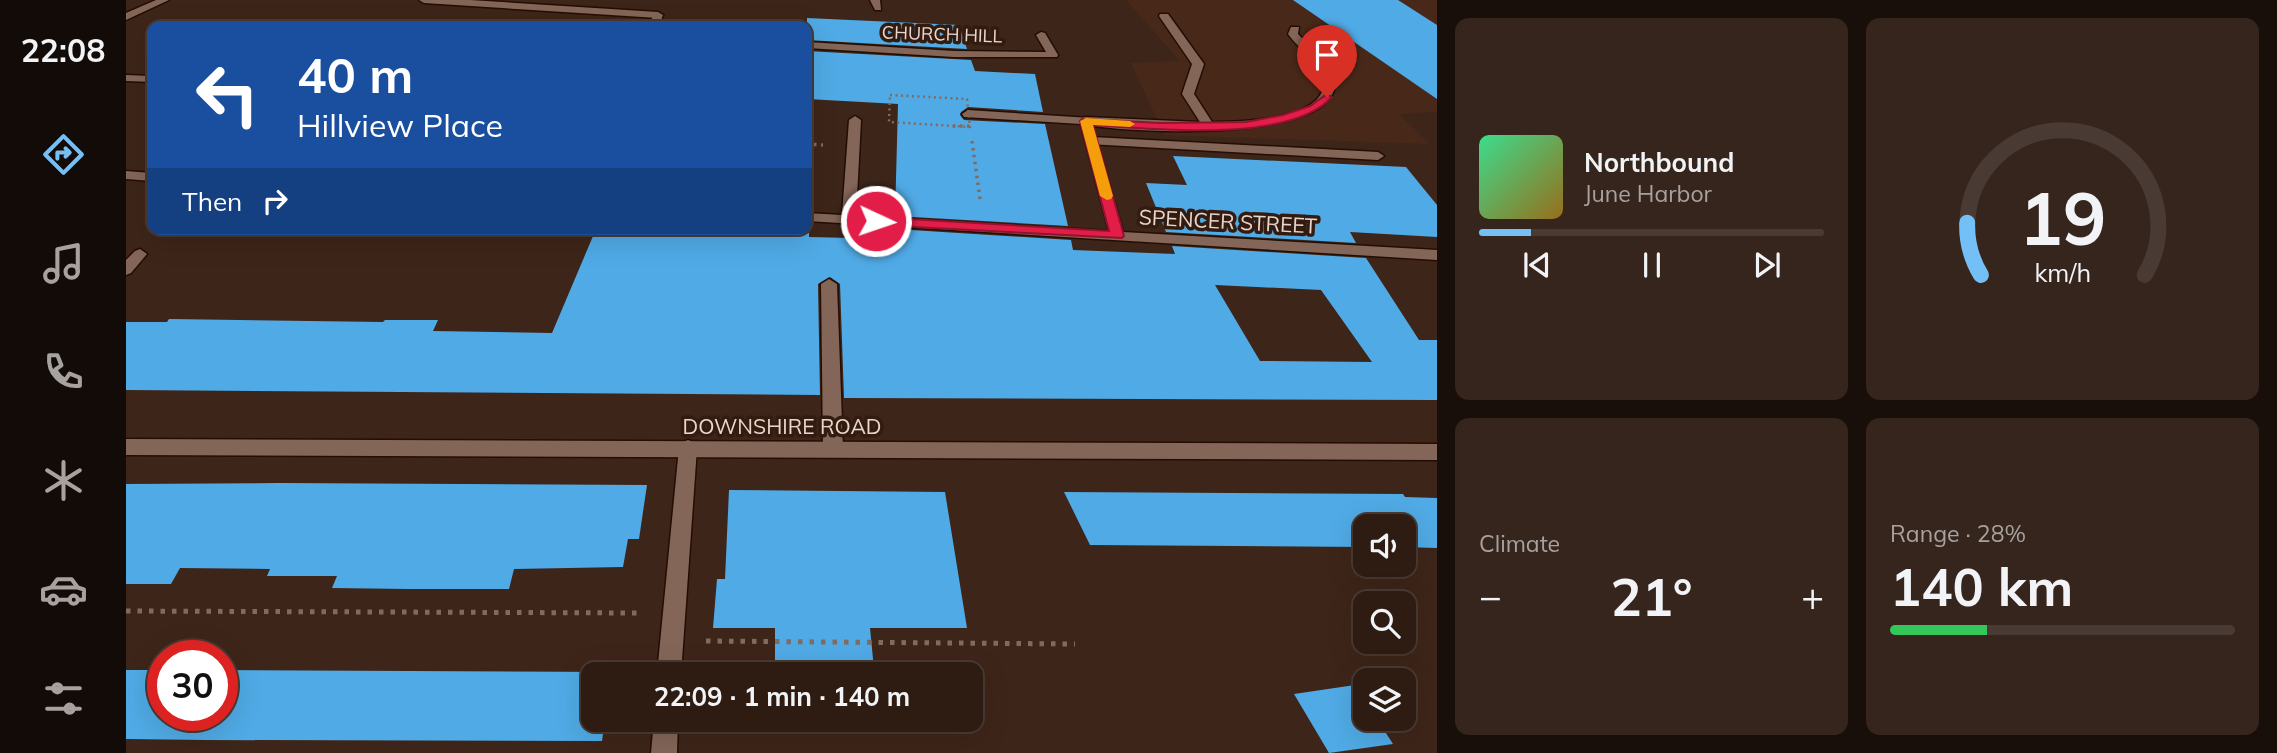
<!DOCTYPE html>
<html lang="en">
<head>
<meta charset="utf-8">
<style>
  :root { --surface:#2e1c13; --page:#36251c; --text:#f1f3f6; --muted:#a7a1a0; --line:#493a33; --accent:#74c0f6 }
  body { margin:0; font-family:Mulish,sans-serif; background:var(--page); color:var(--text); height:100vh; display:flex; flex-direction:column; font-size:26px; white-space:nowrap }
  * { box-sizing:border-box; margin:0 }
  p { font-size:23px; color:var(--muted) }
  .icon { flex:none; width:38px; height:38px; fill:none; stroke:currentColor; stroke-width:2; stroke-linecap:round; stroke-linejoin:round }
  .map { position:relative; flex:1; overflow:hidden }
  .side { display:flex; flex-direction:column; gap:18px; padding:18px; background:#190f0a; width:840px }
  .side>* { flex:none }
  .top-card { position:absolute; left:21px; top:21px; width:665px; height:214px; border-radius:14px; box-shadow:0 7px 28px #0002,0 0 0 2px var(--line); background:#1a4fa0; color:#fff; overflow:hidden }
  .buttons { position:absolute; left:1227px; top:514px; display:grid; gap:14px }
  .buttons a { display:grid; place-items:center; width:63px; height:63px; border-radius:14px; background:var(--surface); box-shadow:0 7px 28px #0002,0 0 0 2px var(--line); font-size:35px }
  .speed { position:absolute; left:21px; top:640px; display:flex; gap:14px; font-size:35px; font-weight:700; text-align:center }
  .speed>* { display:grid; place-content:center; width:91px; height:91px; border-radius:50%; background:var(--surface); box-shadow:0 7px 28px #0002,0 0 0 2px var(--line); line-height:1 }
  .speed .limit { border:10px solid #d22; background:#fff; color:#111 }
  .pin { position:absolute; display:grid; place-items:center; width:60px; height:60px; color:#fff; margin:-72px -30px; border-radius:50% 50% 50% 0; rotate:-45deg; box-shadow:0 0 7px #0007 }
  .pin .icon { rotate:45deg }
  .me { position:absolute; width:77px; margin:-38px; rotate:93deg; stroke-linejoin:round; filter:drop-shadow(0 0 5px #0008) }
  .turn { display:flex; align-items:center; gap:24px; height:147px; padding:0 35px; font-size:32px }
  .turn .icon { width:91px; height:91px; stroke-width:2.5 }
  .turn b { display:block; font-size:49px; line-height:60px }
  .then { display:flex; align-items:center; height:66px; padding:0 35px; background:#0003; gap:14px; font-size:26px }
  .big { font-size:52px; font-weight:700; line-height:1.1 }
  .side .card { flex:1; display:flex; flex-direction:column; justify-content:center; gap:10px; min-width:0; padding:0 24px; border-radius:14px; background:var(--page) }
  .side .dial { align-items:center; gap:0 }
  .dial svg { height:182px; overflow:visible; fill:none; stroke:var(--line); stroke-width:7; stroke-linecap:round; text-anchor:middle }
  .dial text { fill:var(--text); stroke:none }
  .song { display:flex; align-items:center; gap:21px }
  .cover { width:84px; height:84px; border-radius:10px; background:linear-gradient(135deg,hsl(150 70% 55%),hsl(40 70% 35%)) }
  .played { height:7px; border-radius:4px; background:linear-gradient(90deg,var(--accent) 15%,var(--line) 15%) }
  .keys { display:flex; justify-content:space-around; direction:ltr }
  .heat { display:flex; justify-content:space-between; align-items:center; font-size:38px; direction:ltr }
  .charge { height:10px; border-radius:5px; background:linear-gradient(90deg,#34c759 28%,var(--line) 0) }
  .side .tiles { flex:1; display:grid; gap:18px; grid-template-columns:repeat(2,1fr) }
  .trip { position:absolute; left:455px; top:662px; width:402px; height:70px; border-radius:14px; background:var(--surface); box-shadow:0 7px 28px #0002,0 0 0 2px var(--line); font-weight:700; line-height:70px; text-align:center }
  main { display:flex; flex:1; min-height:0 }
  .tab-bar { display:flex; flex-direction:column; width:126px; justify-content:space-around; align-items:center; background:#120b08; color:var(--muted) }
  .tab-bar .icon { width:49px; height:49px }
  .tab-bar .selected { color:var(--accent) }
  .tab-bar b { font-size:32px; color:var(--text) }
  .map>svg:first-child { display:block }
  .built { fill:#482919 }
  .building { fill:#50aae5; fill-rule:evenodd }
  .lines { fill:none; stroke-linecap:round; stroke-linejoin:round }
  .service-casing { stroke:#240d03; stroke-width:3 }
  .minor-casing { stroke:#240d03; stroke-width:3 }
  .tertiary-casing { stroke:#240d03; stroke-width:3 }
  .path-far2 { stroke:#816b61; stroke-width:2.5; stroke-dasharray:2 3.5; stroke-linecap:butt }
  .path-far1 { stroke:#816b61; stroke-width:3.5; stroke-dasharray:2.5 4.5; stroke-linecap:butt }
  .path { stroke:#816b61; stroke-width:5; stroke-dasharray:4.5 7; stroke-linecap:butt }
  .service { fill:#836658; fill-rule:evenodd }
  .minor { fill:#836658; fill-rule:evenodd }
  .tertiary { fill:#836658; fill-rule:evenodd }
  .route { fill:#e11d48; stroke:#92132f; stroke-width:2 }
  .slow { fill:#f59e0b }
  .labels { text-anchor:middle; dominant-baseline:central; stroke-width:7; stroke-linejoin:round; paint-order:stroke }
  .far-street-label { font-size:18px; fill:#e7d6ce; stroke:#331b0f }
  .street-label { font-size:21px; fill:#e7d6ce; stroke:#331b0f }
</style>
</head>
<body>
<main>
<nav class="tab-bar">
<b>22:08</b>
<svg class="icon selected" aria-label="directions" viewBox="0 0 24 24"><path d="M12 3l9 9-9 9-9-9zM9 14v-3h6M13 9l2 2-2 2"/></svg>
<svg class="icon" aria-label="music" viewBox="0 0 24 24"><path d="M9 18V5l10-2v13"/><circle cx="6" cy="18" r="3"/><circle cx="16" cy="16" r="3"/></svg>
<svg class="icon" aria-label="phone" viewBox="0 0 24 24"><path d="M5 4h4l2 5-3 2q2 4 5 5l2-3 5 2v4C11 20 4 13 5 4z"/></svg>
<svg class="icon" aria-label="climate" viewBox="0 0 24 24"><path d="M12 3v18M4 7l16 10M4 17L20 7"/></svg>
<svg class="icon" aria-label="car" viewBox="0 0 24 24"><path d="M5 17H2v-5l4-1 3-4h7l3 4 3 1v5h-3M9 17h6M6 11h13"/><circle cx="7" cy="17" r="2"/><circle cx="17" cy="17" r="2"/></svg>
<svg class="icon" aria-label="filters" viewBox="0 0 24 24"><path d="M4 7h16M4 17h16"/><circle cx="9" cy="7" r="2"/><circle cx="15" cy="17" r="2"/></svg>
</nav>
<div class="map">
<svg width="1311" height="753" viewBox="0 0 1311 753">
  <rect width="100%" height="100%" fill="#3e2519"/>
  <path class="built" d="M1000,0h311v112l-38,2 31,30 -266,-9 -33,-72 49,-2z"/>
  <g class="building">
    <path d="M1167,0h105l39,25v74z"/>
    <path d="M681,18l152,7 8,24 -160,-9z"/>
    <path d="M681,51l164,9 4,11 60,3 8,38 -75,-5 -7,5 -1,3 4,5 81,4 23,102 -173,-10 3,-112 -91,-5z"/>
    <path d="M1047,156l233,11 31,38v32l-87,-5 6,11 -190,-11 -20,-49 41,2z"/>
    <path d="M470,229h157l56,4v4l85,2 1,-10 176,11 2,10 102,4 -3,-8 194,12 53,82h18v60l-593,-2 -4,-114 -10,-7 -12,7 2,111 -694,-5v-68h41l2,-3 214,3 2,-2h53l-5,11 119,2zM1089,285l106,5 51,72 -112,-1z"/>
    <path d="M0,484l153,-1 368,2 -8,54h-11l-5,28 -109,2 -5,20h-101l-76,-1 5,-12h-70l3,-7 -90,-1 -9,16h-45z"/>
    <path d="M603,490l216,2 22,136h-97l4,41 -99,2v-43h-62l4,-49h8z"/>
    <path d="M938,492l339,2 2,3 32,1v50l-33,-1v-20h-39v20l-275,-2z"/>
    <path d="M0,670h37v46h59v-46l390,2 -19,2v45h12l-3,22 -397,-1 -79,-1z"/>
    <path d="M1229,685l10,16v18h12l16,25 -64,9 -35,-59z"/>
  </g>
  <g class="lines">
    <g class="service-casing">
      <g id="service">
        <path d="M293,0h51l188,12 5,3 -5,3 -234,-15z"/>
        <path d="M1034,14h8l36,50 -10,30 18,28c25,0 123,-2 110,-45 -6,-17 -24,-29 -34,-43l3,-7h8l-1,7c11,12 39,33 37,52 -8,58 -210,47 -253,38v-6l4,-1 114,5 -18,-28 10,-30 -33,-48z"/>
        <path d="M0,75l26,1v6l-26,-1z"/>
        <path d="M966,137l286,15 6,4 -6,4 -290,-16v-6z"/>
        <path d="M14,249l7,5 -16,19 -5,2v-15l9,-9z"/>
        <path d="M703,279l8,5 6,165 -3,5 -7,3 -7,-3 -3,-5 -2,-165z"/>
      </g>
    </g>
    <g class="minor-casing">
      <g id="minor">
        <path d="M30,0h13l-43,20v-7z"/>
        <path d="M744,0h10l1,10h-6z"/>
        <path d="M528,13l9,2 -4,11h-10z"/>
        <path d="M915,32l4,1 13,22 -1,2h-103l-147,-9v-6l147,9 92,1 -10,-17z"/>
        <path d="M842,110l122,8 33,114 314,18v10l-630,-39v-8l35,2 7,-95 6,-4 6,4 -5,96 253,15 -28,-107 -117,-7 -2,-3z"/>
        <path d="M0,171l26,2v8l-26,-2z"/>
        <path d="M562,440l7,3 2,5 -16,226h-24l22,-226 2,-5z"/>
        <path d="M528,719h24l-1,34h-26z"/>
      </g>
    </g>
    <g class="tertiary-casing">
      <path id="tertiary" d="M0,439l1311,5v16l-1311,-5z"/>
    </g>
    <path class="path-far2" d="M764,95l77,4 3,28 -81,-5z"/>
    <g class="path-far1">
      <path d="M827,126h17"/>
      <path d="M846,141l8,58"/>
      <path d="M681,144l16,1"/>
    </g>
    <g class="path">
      <path d="M0,611l514,2"/>
      <path d="M580,641l369,3"/>
    </g>
    <use href="#service" class="service"/>
    <use href="#minor" class="minor"/>
    <use href="#tertiary" class="tertiary"/>
  </g>
  <path class="route" d="M1201,94l5,3c-42,47 -180,32 -239,28l31,111 -2,2 -246,-13 -7,-4 7,-4 233,14 -29,-110 2,-2 79,4 85,-1 37,-7 27,-9z"/>
  <path class="slow" d="M960,118l44,3 5,3 -5,3 -37,-2 20,71 -2,3 -4,1 -7,-4 -20,-75z"/>
  <g class="labels">
    <g class="far-street-label">
      <text transform="translate(816 34) rotate(2)">CHURCH HILL</text>
    </g>
    <g class="street-label">
      <text transform="translate(1102 221) rotate(3)">SPENCER STREET</text>
      <text x="656" y="426">DOWNSHIRE ROAD</text>
    </g>
  </g>
</svg>
<div class="buttons">
<a><svg class="icon" aria-label="sound" viewBox="0 0 24 24"><path d="M4 9h4l5-4v14l-5-4H4zM17 9q2 3 0 6"/></svg></a>
<a><svg class="icon" aria-label="search" viewBox="0 0 24 24"><circle cx="10" cy="10" r="6"/><path d="M15 15l6 6"/></svg></a>
<a><svg class="icon" aria-label="layers" viewBox="0 0 24 24"><path d="M12 4l9 5-9 5-9-5zM3 14l9 5 9-5"/></svg></a>
</div>
<div class="speed"><div class="limit">30</div></div>
<div class="pin" style="left:1201px;top:97px;background:#d93025"><svg class="icon" aria-label="arrive" viewBox="0 0 24 24"><path d="M6 21V4h12l-3 4 3 4H6"/></svg></div>
<svg class="me" style="left:750px;top:221px" viewBox="-20 -20 40 40"><circle r="17" fill="#e11d48" stroke="#fff" stroke-width="3"/><path d="M0-11L8 9 0 5-8 9z" fill="#fff"/></svg>
<div class="trip">22:09 · 1 min · 140 m</div>
<div class="top-card">
<div class="turn"><svg class="icon" aria-label="left" viewBox="0 0 24 24"><path d="M17 20v-9H6M10 6l-5 5 5 5"/></svg><div><b>40 m</b>Hillview Place</div></div>
<div class="then">Then<svg class="icon" aria-label="right" viewBox="0 0 24 24"><path d="M7 20v-9h11M14 6l5 5-5 5"/></svg></div>
</div>
</div>
<section class="side">
<div class="tiles">
<div class="card">
<div class="song"><i class="cover"></i><div><b>Northbound</b><p>June Harbor</p></div></div>
<div class="played"></div>
<div class="keys"><svg class="icon" aria-label="previous" viewBox="0 0 24 24"><path d="M18 5L8 12l10 7zM5 5v14"/></svg><svg class="icon" aria-label="pause" viewBox="0 0 24 24"><path d="M8 5v14M16 5v14"/></svg><svg class="icon" aria-label="next" viewBox="0 0 24 24"><path d="M6 5l10 7-10 7zM19 5v14"/></svg></div>
</div>
<div class="card dial"><svg viewBox="0 0 100 80">
<path d="M14 69A42 42 0 1 1 86 69"/>
<path d="M14 69A42 42 0 0 1 8 46" stroke="#74c0f6"/>
<text x="50" y="56" font-size="32" font-weight="700">19</text>
<text x="50" y="72" font-size="11">km/h</text>
</svg></div>
<div class="card"><p>Climate</p>
<div class="heat"><a>−</a><b class="big">21°</b><a>+</a></div>
</div>
<div class="card"><p>Range · 28%</p><b class="big">140 km</b><div class="charge"></div></div>
</div>
</section>
</main>
</body>
</html>
